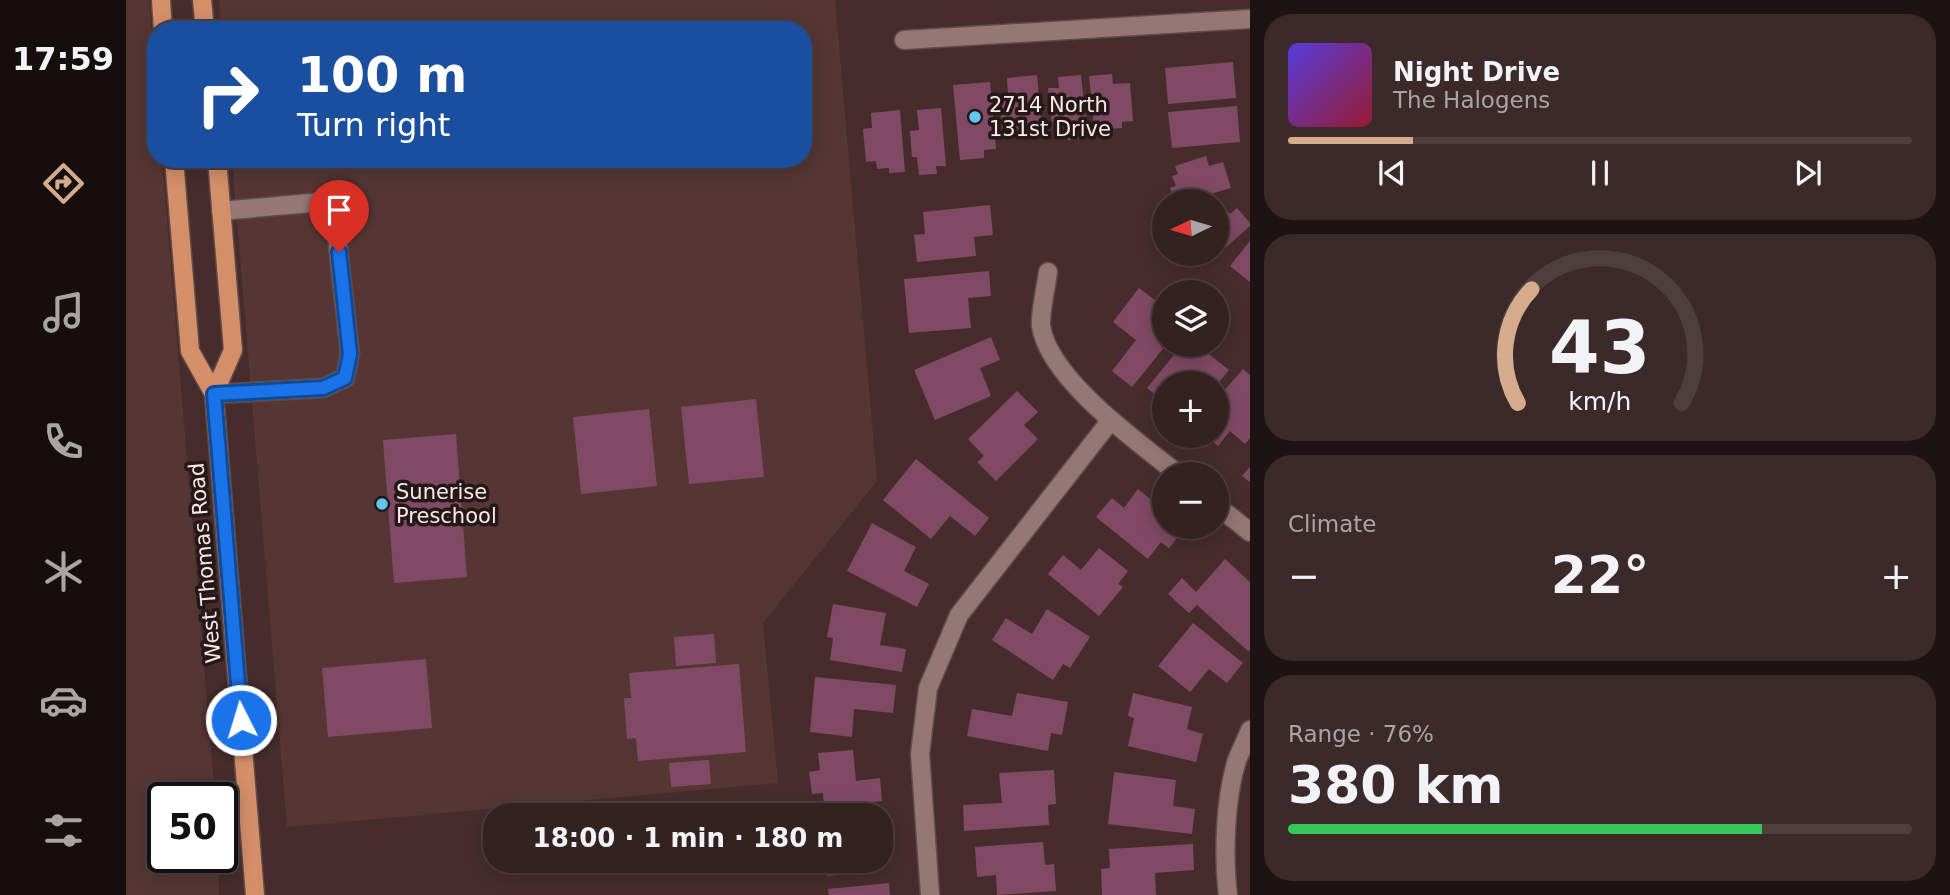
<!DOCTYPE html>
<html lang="en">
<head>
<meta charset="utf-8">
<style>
  :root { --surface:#342221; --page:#3c2a2a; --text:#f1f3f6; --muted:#a9a4a5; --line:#4e3f3f; --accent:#d6ab8b }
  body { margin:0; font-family:"DejaVu Sans",sans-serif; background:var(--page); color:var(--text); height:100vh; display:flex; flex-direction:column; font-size:26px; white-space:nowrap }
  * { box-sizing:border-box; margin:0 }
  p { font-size:23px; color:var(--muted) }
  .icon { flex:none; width:38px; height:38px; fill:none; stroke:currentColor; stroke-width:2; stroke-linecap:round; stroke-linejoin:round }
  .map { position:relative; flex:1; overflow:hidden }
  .drawer { display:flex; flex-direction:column; gap:14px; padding:14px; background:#1d1312; width:700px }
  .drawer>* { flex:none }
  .guide { position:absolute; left:21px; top:21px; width:665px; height:147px; border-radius:28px; box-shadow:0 4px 18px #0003,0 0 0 2px var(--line); background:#1a4fa0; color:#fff; overflow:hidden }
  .needle { width:46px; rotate:265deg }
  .buttons { position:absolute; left:1026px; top:189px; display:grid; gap:14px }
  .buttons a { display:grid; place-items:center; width:77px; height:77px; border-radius:50%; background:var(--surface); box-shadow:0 4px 18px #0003,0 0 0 2px var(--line); font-size:35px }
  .speed { position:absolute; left:21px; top:782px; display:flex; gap:14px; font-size:35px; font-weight:700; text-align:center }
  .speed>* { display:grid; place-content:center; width:91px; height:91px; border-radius:50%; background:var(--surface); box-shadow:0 4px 18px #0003,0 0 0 2px var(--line); line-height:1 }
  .speed .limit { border:4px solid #111; border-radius:10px; background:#fff; color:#111 }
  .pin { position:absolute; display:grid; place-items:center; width:60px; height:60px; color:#fff; margin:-72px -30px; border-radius:50% 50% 50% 0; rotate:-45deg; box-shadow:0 0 7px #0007 }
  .pin .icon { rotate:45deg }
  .me { position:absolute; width:77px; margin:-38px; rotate:355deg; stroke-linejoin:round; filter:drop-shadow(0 0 5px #0008) }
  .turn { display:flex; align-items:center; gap:24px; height:147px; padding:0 35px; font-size:32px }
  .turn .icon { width:91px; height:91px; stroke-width:2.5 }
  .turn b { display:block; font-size:49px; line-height:60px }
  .big { font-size:52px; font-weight:600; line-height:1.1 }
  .drawer .tile { flex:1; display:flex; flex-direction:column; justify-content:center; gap:10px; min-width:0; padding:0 24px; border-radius:28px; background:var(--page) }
  .drawer .dial { align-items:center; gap:0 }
  .dial svg { height:182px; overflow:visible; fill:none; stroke:var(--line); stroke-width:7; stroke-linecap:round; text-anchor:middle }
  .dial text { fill:var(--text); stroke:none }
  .song { display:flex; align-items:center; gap:21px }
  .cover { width:84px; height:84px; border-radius:10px; background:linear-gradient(135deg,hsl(250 70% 55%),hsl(350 70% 35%)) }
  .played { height:7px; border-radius:4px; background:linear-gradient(90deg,var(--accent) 20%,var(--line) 20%) }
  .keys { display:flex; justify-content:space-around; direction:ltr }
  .heat { display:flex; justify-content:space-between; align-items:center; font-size:38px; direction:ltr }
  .charge { height:10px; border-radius:5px; background:linear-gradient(90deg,#34c759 76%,var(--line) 0) }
  .trip { position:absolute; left:357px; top:803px; width:410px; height:70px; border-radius:28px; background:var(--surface); box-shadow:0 4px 18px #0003,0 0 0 2px var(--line); font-weight:600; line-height:70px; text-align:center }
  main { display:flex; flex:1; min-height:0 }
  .tab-bar { display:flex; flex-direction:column; width:126px; justify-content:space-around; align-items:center; background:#150e0d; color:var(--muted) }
  .tab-bar .icon { width:49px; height:49px }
  .tab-bar .current { color:var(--accent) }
  .tab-bar b { font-size:32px; color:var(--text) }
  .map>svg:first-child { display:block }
  .built { fill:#553635 }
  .building { fill:#814a64 }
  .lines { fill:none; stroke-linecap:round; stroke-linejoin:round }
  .minor-casing { stroke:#614b4b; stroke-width:21 }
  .major-casing { stroke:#614b4b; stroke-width:21 }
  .minor { stroke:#957775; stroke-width:18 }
  .major { stroke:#d48f69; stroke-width:18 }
  .route-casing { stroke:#114b97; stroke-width:18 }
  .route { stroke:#1a73e8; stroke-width:12 }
  .poi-dot { fill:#65c5ee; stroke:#241918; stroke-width:2.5 }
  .labels { text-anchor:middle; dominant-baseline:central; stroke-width:7; stroke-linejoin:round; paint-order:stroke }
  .poi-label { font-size:21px; fill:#fae9e8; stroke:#241918; text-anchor:start }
  .street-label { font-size:21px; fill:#fae9e8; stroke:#241918 }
</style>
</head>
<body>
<main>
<nav class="tab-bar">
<b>17:59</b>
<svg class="icon current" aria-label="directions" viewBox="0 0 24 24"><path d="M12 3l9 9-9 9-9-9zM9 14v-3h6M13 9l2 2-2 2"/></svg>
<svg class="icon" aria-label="music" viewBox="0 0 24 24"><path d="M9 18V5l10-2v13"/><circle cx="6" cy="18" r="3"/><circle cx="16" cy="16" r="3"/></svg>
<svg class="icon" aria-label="phone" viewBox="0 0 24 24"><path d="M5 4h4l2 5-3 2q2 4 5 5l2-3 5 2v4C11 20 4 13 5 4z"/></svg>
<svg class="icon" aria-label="climate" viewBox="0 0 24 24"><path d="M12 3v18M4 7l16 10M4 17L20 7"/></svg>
<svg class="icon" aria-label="car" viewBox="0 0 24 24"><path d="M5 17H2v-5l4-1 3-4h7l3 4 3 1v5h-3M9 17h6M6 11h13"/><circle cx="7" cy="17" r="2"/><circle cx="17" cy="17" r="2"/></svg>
<svg class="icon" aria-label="filters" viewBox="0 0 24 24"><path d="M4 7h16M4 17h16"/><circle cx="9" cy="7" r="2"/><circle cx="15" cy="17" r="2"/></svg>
</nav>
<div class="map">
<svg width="1124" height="895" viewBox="0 0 1124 895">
  <rect width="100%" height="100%" fill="#462d2c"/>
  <g class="built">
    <path d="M0,0h23l7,80v79h6l53,639h-52v60h56v37h-93z"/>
    <path d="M93,0h616l42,481 -114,142 15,160 -491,44 -55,-668h571v-129h-582z"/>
  </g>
  <g class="building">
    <path d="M1107,62l3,36 -68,6 -3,-36z"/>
    <path d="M986,74l1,10 17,-1 3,38 -11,1v6l-13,1 1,6 -15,1 -6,-60z"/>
    <path d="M911,75l5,56 -28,3 -1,-8 -11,1 -3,-31 9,-1 -1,-17z"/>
    <path d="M955,75l7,63 -20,2 -2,-20 -14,2 -4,-34h11l-1,-11z"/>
    <path d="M864,82l6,67 -12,1v8l-24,2 -7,-75z"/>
    <path d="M1111,106l3,36 -68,6 -4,-36z"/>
    <path d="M815,108l5,58h-10l1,8 -18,1 -2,-18h-5l-2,-26 9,-1 -2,-20z"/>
    <path d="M774,110l5,62 -16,1v-5l-12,1 -1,-8 -10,1 -3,-33 9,-1 -1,-15z"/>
    <path d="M1080,156l3,10 14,-4 8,26 -45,13h-12l-4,-13 6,-2 -4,-10 6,-2 -3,-8z"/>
    <path d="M355,159h28l1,8 -28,3z"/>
    <path d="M1094,202l10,12 7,-6 13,15v3l-43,38 -9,-10h18v-49z"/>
    <path d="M864,205l3,30 -19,2 2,19 -59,6 -3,-27 11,-1 -2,-22z"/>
    <path d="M1124,241v41l-20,-16z"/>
    <path d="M863,271l2,25 -23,2 3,30 -62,5 -5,-54z"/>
    <path d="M1013,288l25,19v38h2l-34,42 -20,-16 24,-31 -23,-18z"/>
    <path d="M865,337l9,23 -20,8 11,28 -56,24 -21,-50z"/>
    <path d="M1056,345h15l32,25 -13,16v-3h-52v19l-17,-14z"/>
    <path d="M1117,369l7,6v63l-5,6 -15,-13 -12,15 -12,-10h10v-36z"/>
    <path d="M891,391l21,21 -14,13 14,14 -42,42 -19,-19 7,-6 -16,-17z"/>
    <path d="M630,399l8,78 -75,7 -8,-77z"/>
    <path d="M523,409l8,77 -76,8 -8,-77z"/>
    <path d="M330,434l11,143 -73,6 -11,-143z"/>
    <path d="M790,459l73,59 -14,18 -25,-20 -19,23 -48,-39z"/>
    <path d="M1124,467v15l-8,-6z"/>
    <path d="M1012,489l26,21v17h22l-17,21 -8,-6 -13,17 -52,-42 16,-19 12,10z"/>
    <path d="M746,523l44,24 -12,24 25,13 -12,23 -70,-36z"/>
    <path d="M973,548l29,23 -10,13 5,3 -24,29 -51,-42 15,-19 18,15z"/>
    <path d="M1099,559l25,23v68l-2,1 -51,-46 -8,8 -21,-19 14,-16 14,14z"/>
    <path d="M707,604l53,9 -6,32 26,4 -4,23 -72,-12 3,-22 -6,-1z"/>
    <path d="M921,609l43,28 -20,31 -7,-4 -10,16 -61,-40 14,-22 26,16z"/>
    <path d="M1067,623l50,40 -16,20 -18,-14 -19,23 -32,-26z"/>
    <path d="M588,634l2,29 -40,3 -2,-29z"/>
    <path d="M300,659l6,69 -104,9 -6,-69z"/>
    <path d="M613,664l7,88 -108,9 -2,-23 -9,1 -3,-41h7l-2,-25z"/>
    <path d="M689,677l81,8 -3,28 -39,-4 -2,28 -42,-5z"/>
    <path d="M891,693l51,9 -6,33 -11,-2 -3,18 -81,-15 5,-27 40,7z"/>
    <path d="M1007,693l59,14 -5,22 16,5 -7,28 -68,-16 6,-28 -6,-2z"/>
    <path d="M727,750l3,31 24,-3 2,23 -58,7 -1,-15 -11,1 -3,-22 11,-2 -2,-17z"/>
    <path d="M583,760l2,24 -40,3 -2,-24z"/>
    <path d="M928,770l2,34 -8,1 1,20 -85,6 -1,-26 39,-2 -3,-30z"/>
    <path d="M988,772l62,8 -3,26 22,3 -3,25 -84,-10z"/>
    <path d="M754,820h2l2,20 -4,1z"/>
    <path d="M917,842l2,23 9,-1 2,27 -59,4 -1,-20 -19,2 -2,-30z"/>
    <path d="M1067,844l1,26 -39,3 1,22h-54l-1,-26 9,-1 -1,-19z"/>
    <path d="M700,861h37l1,12 -37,3z"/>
    <path d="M763,883l1,12h-61l-1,-6z"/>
  </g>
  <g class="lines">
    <g class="minor-casing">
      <g id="minor">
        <path d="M778,40l346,-21"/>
        <path d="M922,272c-2,15 -8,41 -7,54 8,53 97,116 137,148"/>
        <path d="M88,394l109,-6 22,-10 5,-24 -17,-153 -112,10"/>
        <path d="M1090,505l34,27"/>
        <path d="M804,895l-10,-141 8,-66 31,-73 152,-195"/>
        <path d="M1102,895c-5,-39 -3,-97 9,-135 4,-10 9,-20 13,-30"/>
      </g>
    </g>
    <g class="major-casing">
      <g id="major">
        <path d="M35,0l2,30"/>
        <path d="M76,0l3,30"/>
        <path d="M48,159l16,192 24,43 41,501"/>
        <path d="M88,394l19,-44 -16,-191"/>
      </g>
    </g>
    <use href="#minor" class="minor"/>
    <use href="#major" class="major"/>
  </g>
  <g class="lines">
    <g class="route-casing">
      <path id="route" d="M115,720l-27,-326 109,-6 22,-10 5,-24 -11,-102"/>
    </g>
    <use href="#route" class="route"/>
  </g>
  <g class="poi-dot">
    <circle cx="849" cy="117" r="7"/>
    <circle cx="256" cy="504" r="7"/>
  </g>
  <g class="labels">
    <g class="poi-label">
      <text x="863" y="105">2714 North<tspan x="863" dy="24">131st Drive</tspan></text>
      <text x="270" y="492">Sunerise<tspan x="270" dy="24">Preschool</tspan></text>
    </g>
    <g class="street-label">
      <text transform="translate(79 563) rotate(-95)">West Thomas Road</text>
    </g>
  </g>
</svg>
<div class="buttons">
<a><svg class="needle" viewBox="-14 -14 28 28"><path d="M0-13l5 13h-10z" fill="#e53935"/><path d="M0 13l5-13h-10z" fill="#a9a4a5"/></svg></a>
<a><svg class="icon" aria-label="layers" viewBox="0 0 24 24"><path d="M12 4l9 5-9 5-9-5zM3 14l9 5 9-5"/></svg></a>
<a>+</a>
<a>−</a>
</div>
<div class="speed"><div class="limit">50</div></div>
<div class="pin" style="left:213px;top:252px;background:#d93025"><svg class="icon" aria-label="arrive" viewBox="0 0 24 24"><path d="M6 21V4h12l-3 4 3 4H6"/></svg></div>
<svg class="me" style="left:115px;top:720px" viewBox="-20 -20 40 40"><circle r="17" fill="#1a73e8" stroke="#fff" stroke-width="3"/><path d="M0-11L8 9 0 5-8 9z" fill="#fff"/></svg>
<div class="trip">18:00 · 1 min · 180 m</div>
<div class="guide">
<div class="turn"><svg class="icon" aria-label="right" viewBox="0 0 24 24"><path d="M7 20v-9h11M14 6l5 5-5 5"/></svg><div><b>100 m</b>Turn right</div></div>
</div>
</div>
<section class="drawer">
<div class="tile">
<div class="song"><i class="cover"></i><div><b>Night Drive</b><p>The Halogens</p></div></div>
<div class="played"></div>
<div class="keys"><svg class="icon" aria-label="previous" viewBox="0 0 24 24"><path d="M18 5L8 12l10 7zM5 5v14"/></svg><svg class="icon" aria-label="pause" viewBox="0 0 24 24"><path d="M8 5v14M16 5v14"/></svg><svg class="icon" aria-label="next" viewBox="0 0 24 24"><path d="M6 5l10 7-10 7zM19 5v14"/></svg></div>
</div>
<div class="tile dial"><svg viewBox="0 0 100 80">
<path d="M14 69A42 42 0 1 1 86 69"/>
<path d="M14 69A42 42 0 0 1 20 19" stroke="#d6ab8b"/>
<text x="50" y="56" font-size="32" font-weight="700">43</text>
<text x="50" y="72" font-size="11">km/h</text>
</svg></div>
<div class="tile"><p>Climate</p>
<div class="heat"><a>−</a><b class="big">22°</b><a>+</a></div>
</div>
<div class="tile"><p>Range · 76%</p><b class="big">380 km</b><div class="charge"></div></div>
</section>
</main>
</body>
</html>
